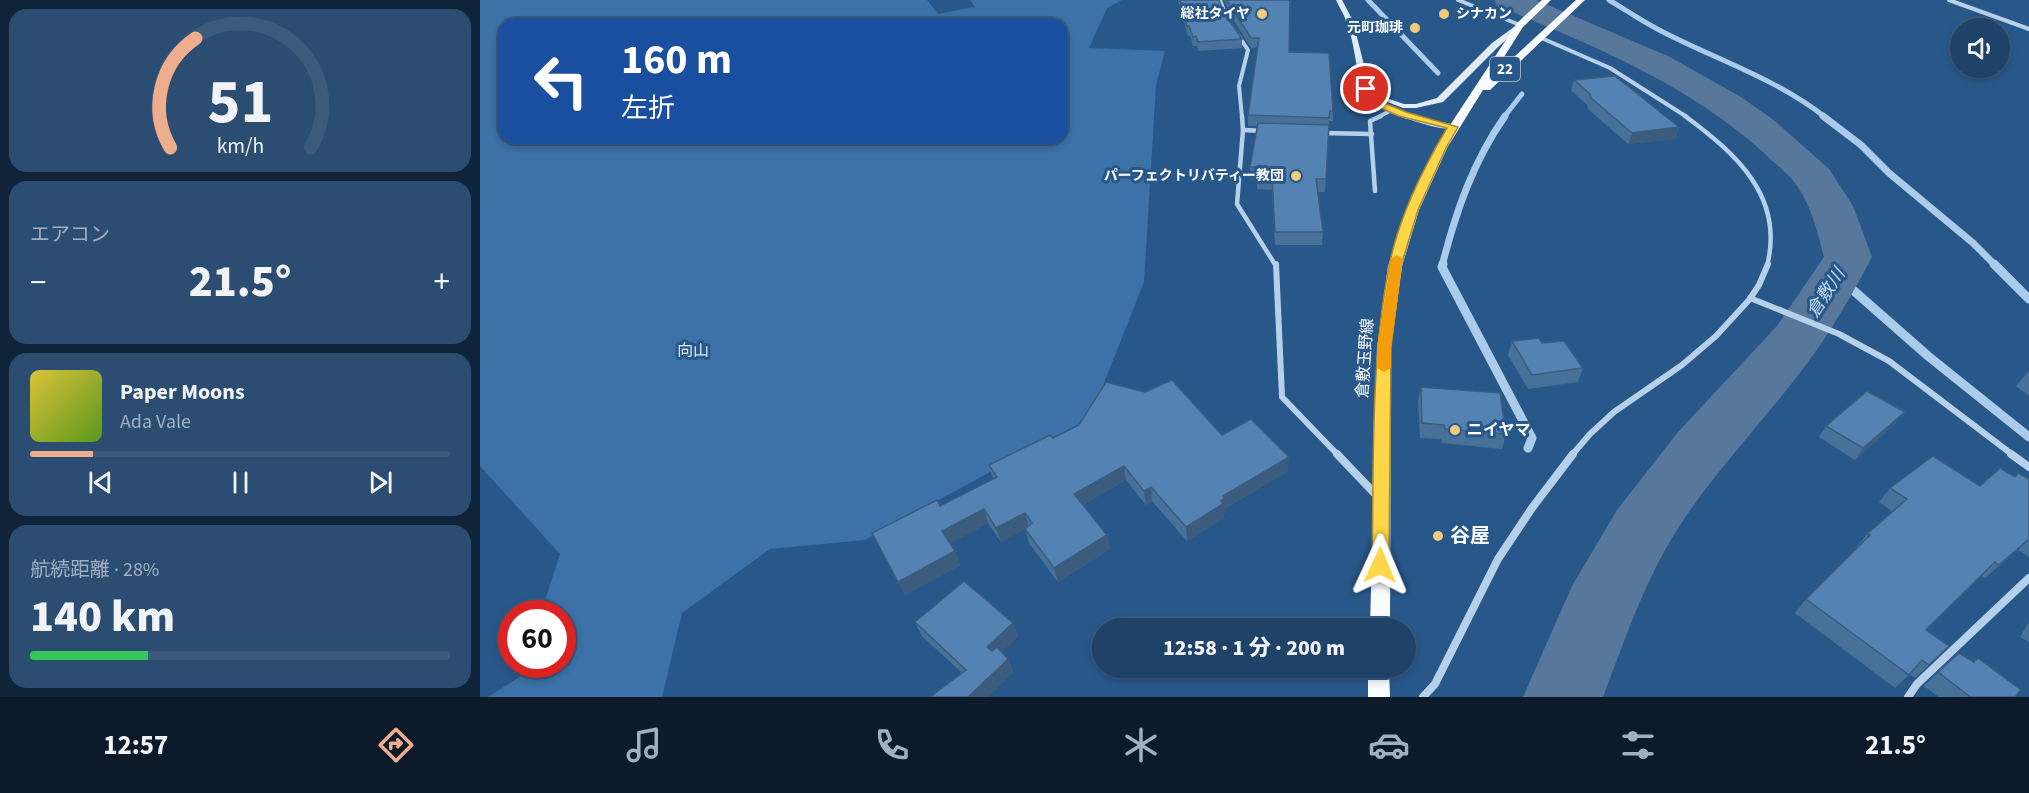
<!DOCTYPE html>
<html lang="ja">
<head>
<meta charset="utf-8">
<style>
  :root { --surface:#1e4268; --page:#2b4d71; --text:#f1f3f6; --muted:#a1b0c0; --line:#3c5b7c; --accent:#eead8d }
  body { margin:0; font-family:"Source Sans 3","Noto Sans JP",sans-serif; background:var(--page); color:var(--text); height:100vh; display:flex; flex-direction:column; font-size:22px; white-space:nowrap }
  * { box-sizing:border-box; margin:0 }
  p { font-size:20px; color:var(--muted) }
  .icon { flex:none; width:33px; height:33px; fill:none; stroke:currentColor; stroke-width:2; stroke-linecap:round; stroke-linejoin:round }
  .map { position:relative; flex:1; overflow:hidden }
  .details { display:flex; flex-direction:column; gap:9px; padding:9px; background:#102439; width:480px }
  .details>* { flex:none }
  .banner { position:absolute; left:18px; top:18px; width:570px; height:126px; border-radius:18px; box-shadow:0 3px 9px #0003,0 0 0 2px var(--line); background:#1a4fa0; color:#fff; overflow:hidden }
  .fabs { position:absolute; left:1470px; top:18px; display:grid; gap:12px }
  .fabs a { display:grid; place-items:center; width:60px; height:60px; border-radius:50%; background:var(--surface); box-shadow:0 3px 9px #0003,0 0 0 2px var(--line); font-size:30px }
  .speed { position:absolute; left:18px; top:600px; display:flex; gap:12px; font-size:30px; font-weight:700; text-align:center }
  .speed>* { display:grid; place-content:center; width:78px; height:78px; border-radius:50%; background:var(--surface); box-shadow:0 3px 9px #0003,0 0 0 2px var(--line); line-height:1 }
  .speed .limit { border:9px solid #d22; background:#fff; color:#111 }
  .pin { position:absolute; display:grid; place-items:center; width:51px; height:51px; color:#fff; margin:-26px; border:3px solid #fff; border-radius:50%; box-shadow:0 2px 6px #0007 }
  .me { position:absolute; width:66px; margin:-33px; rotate:1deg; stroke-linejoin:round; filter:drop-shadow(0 0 4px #0008) }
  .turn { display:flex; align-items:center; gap:21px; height:126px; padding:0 24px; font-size:27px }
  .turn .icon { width:78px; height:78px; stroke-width:2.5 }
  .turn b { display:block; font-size:42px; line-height:51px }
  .big { font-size:45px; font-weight:800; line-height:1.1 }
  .details .card { flex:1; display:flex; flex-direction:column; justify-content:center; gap:9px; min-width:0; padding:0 21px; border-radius:18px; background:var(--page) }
  .details .dial { align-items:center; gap:0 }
  .dial svg { height:156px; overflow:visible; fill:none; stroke:var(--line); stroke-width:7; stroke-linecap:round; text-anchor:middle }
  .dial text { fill:var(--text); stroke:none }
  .song { display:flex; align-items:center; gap:18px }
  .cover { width:72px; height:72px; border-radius:9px; background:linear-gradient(135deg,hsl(50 70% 55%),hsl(90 70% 35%)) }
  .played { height:6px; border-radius:3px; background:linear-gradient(90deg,var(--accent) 15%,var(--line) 15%) }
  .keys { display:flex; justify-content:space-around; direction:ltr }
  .heat { display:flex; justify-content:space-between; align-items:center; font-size:33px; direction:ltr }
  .charge { height:9px; border-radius:4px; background:linear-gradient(90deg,#34c759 28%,var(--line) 0) }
  .trip { position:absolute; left:612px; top:618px; width:324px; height:60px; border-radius:30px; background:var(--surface); box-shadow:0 3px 9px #0003,0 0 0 2px var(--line); font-weight:800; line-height:60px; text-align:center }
  .menu { display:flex; height:96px; justify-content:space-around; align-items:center; background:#0c1a2a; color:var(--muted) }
  .menu .icon { width:42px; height:42px }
  .menu .on { color:var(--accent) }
  .menu b { font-size:27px; color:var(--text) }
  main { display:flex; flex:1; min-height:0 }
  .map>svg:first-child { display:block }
  .green { fill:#3c72a7; fill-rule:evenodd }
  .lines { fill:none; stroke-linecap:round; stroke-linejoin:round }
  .stream-far2 { stroke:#aacbea; stroke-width:5 }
  .stream-far1 { stroke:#aacbea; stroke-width:7 }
  .stream { stroke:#aacbea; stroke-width:9 }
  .river { fill:#58789b; fill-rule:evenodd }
  .street-far3 { stroke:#b6d0e9; stroke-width:4 }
  .street-far2 { stroke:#b6d0e9; stroke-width:4.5 }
  .street-far1 { stroke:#b6d0e9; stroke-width:6 }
  .street { stroke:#b6d0e9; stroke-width:8 }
  .secondary { fill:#e0ecf8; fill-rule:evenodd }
  .primary { fill:#f9fbfe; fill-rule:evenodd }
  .wall { fill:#48719a }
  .shaded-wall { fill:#3b5c7d }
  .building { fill:#5483b3; stroke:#3b5c7d; stroke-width:1.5 }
  .route { fill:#ffd54a; stroke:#a68a30; stroke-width:1.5 }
  .slow { fill:#f59e0b }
  .poi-dot { fill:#f1ca7c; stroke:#28588a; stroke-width:2 }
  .labels { text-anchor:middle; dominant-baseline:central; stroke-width:6; stroke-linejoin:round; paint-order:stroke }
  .far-poi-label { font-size:14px; font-weight:bold; fill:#fff; stroke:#28588a; text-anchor:end }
  .shield { fill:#28588a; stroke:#becddc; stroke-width:1.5 }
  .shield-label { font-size:15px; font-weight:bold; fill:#fff }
  .park-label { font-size:16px; fill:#dae9f7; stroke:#28588a }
  .street-label { font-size:16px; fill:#fff; stroke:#28588a }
  .poi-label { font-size:16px; font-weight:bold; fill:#fff; stroke:#28588a; text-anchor:start }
  .water-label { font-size:18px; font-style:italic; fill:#c2d9f1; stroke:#28588a }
  .near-poi-label { font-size:20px; font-weight:bold; fill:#fff; stroke:#28588a; text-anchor:start }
</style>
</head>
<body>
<main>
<section class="details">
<div class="card dial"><svg viewBox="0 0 100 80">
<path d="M14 69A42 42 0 1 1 86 69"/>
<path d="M14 69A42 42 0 0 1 27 13" stroke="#eead8d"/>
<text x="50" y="56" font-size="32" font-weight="700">51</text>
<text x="50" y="72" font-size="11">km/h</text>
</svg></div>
<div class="card"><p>エアコン</p>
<div class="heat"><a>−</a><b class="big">21.5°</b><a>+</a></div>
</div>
<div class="card">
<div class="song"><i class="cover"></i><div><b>Paper Moons</b><p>Ada Vale</p></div></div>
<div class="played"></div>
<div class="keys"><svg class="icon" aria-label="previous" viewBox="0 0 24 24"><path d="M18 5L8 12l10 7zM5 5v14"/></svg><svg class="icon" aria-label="pause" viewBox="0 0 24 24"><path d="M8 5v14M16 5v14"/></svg><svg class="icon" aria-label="next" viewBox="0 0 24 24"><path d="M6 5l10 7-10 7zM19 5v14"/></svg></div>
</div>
<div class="card"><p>航続距離 · 28%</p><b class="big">140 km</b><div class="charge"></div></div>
</section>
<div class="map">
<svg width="1549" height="697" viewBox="0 0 1549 697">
  <rect width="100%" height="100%" fill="#28588a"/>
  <path class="green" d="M0,0h447l11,14 37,-7 -5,-7h152l-15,8 -18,40 76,3 -9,34 -12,197 -54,136 -225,122 -95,9 -88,64 -20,84h-174l33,-21 4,-11 37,-1v-50l-21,-1 19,-59 -80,-88zM24,24h558v114h-558z"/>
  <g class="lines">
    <g class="stream-far2">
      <path d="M888,0l70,73"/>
      <path d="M1129,0c17,10 34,22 52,31 54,28 116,48 164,86"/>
      <path d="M1024,117l18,-23"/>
    </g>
    <g class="stream-far1">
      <path d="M1343,116l38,29 28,28 84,70 23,23"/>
      <path d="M962,266c14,-55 31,-104 63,-150"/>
    </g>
    <g class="stream">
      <path d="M963,264l-1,3 90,171 -4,10"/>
      <path d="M1514,264l35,35"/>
      <path d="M1357,276l91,80 101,81"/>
    </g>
    <path class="river" d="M1014,0h42l134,57 71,40 34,24 54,48 24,37 19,51c-17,32 -35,64 -56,94 -48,68 -110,126 -151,199 -26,47 -43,97 -62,147h-80l49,-111 45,-76 61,-78 99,-106 47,-69c-6,-23 -12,-48 -25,-68 -8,-14 -24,-25 -35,-36 -76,-69 -172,-108 -266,-147z"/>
    <g class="street-far3">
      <path d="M740,0l7,19"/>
      <path d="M978,0l62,25"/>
      <path d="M1469,0l80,29"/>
      <path d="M758,35l10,15 -9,36 3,31"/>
      <path d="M1059,37l71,31 77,49"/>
      <path d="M898,117l14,-7"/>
    </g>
    <g class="street-far2">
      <path d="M762,116l1,14 -6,74 39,62"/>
      <path d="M1205,116c50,37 100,80 82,150"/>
      <path d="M763,130l21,1"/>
      <path d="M842,133l50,1"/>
      <path d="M895,191l-5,-70 11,-5"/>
    </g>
    <g class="street-far1">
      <path d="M796,264l6,133 56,58"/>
      <path d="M1270,298l89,36 50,27 124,94"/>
      <path d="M1092,455l18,-21 24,-22 68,-47 34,-29 33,-36 10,-15 9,-21"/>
    </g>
    <g class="street">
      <path d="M857,454l42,44"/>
      <path d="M1531,454l18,13"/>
      <path d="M943,697l12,-13 63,-125 34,-51 41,-54"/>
      <path d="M1428,697l9,-13 112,-106"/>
    </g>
    <g class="secondary">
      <path d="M856,0h6l11,21 17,68c20,27 55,29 86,36v4c-14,1 -32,-5 -45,-9 -66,-18 -46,-49 -65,-99 -2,-7 -7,-14 -10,-21z"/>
      <path d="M1038,24l5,1 -25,22 -55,55 -27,6h-13l-18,-7 4,-2 15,5h12l21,-6 55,-55z"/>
    </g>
    <g class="primary">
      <path d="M1062,0h9l-28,27 -33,52 86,-79h9l-95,90h-7l-36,58 -28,62 -17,56 -11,82 -1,280h-20l7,-280 11,-82 19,-56 28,-62 82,-125z"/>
      <path d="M888,668h21l1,29h-22z"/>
    </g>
  </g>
  <g class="wall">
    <path d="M698,0h41l4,11 19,28v9l-44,3 -1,-5h-4l-3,-11 -2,1z"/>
    <path d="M744,0h66l-1,52 44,59v10h-4l-4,71h-7l5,40 -1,13h-47l-3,-55 -15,-1v-9l-7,-1v-12l7,-41h-9v-11l10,-68 -7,1 -20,-32z"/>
    <path d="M1094,80l105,47 -4,12 -47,5 -40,-35 -1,-4 -16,-15z"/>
    <path d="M1032,341l30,2 41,25 -5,14 -50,7 -20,-34z"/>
    <path d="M1548,372h1v24l-13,-10z"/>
    <path d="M941,387l85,47 -4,15 -60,-6 -1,-4 -21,-1 -2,-37z"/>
    <path d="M1416,423l-41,37 -36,-23 7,-11z"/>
    <path d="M742,435l66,36 -62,37v4l-3,1 1,5 -37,23 -35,-40 -6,4 -20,-25 -44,25 25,30 3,14 -52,33 -29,-39 -4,-14 -24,13 -13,-19 -38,20 5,8 5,14 -55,30 -33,-62 68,-27 53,-27 -4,-14 64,-27z"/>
    <path d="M1535,477l14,2v78l-11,-7 -33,28 -4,-2 -55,54 23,16 -34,32 -5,-4 -15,14 -100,-75 11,-14 51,-51h-1l11,-14 26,-22 -14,-10 11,-14 90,-2z"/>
    <path d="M435,622l98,1 5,13 -17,16 7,7 5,13 -51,1 -40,-37z"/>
    <path d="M1549,622v20l-9,-5z"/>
    <path d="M1479,653l56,44h-76l-15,-11z"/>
  </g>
  <g class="shaded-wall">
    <path d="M1199,127l-4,12 -47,5 4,-11z"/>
    <path d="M1425,412l-9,11 -41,37 8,-12z"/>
    <path d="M809,457l-1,14 -62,37v4l-3,1 1,5 -37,23 -1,-14 35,-26 2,-5z"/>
    <path d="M644,466l2,14 -49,28 -3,-14z"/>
    <path d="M671,487l1,14 -6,4 -2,-14z"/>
    <path d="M504,509l4,14 -40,22 -6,-14z"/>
    <path d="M545,513l4,14 -28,15 -5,-14z"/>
    <path d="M627,535l3,14 -52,33 -4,-14z"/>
    <path d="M1549,539l-11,11 -33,28 14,-13z"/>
    <path d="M475,551l5,14 -55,30 -7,-13z"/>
    <path d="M533,623l5,13 -25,24 -6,-13z"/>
    <path d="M528,659l5,13 -25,25h-20z"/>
  </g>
  <g class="building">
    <path d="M700,0h39l4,11 19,28 -44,3 -2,-6 -3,1 -4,-11h-2z"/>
    <path d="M747,0h63l-1,52 40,1 4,58h-3l-1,7 -81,-3 11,-77h-8l-20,-31z"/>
    <path d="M1135,76l64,51 -47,6 -41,-35 -1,-4 -16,-14z"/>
    <path d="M778,123l71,2 -3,54h-10l7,53h-48l-3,-55 -15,-1 1,-9h-8z"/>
    <path d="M1059,338l3,5 22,-2 19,27 -51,7 -20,-34z"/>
    <path d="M692,380l50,55 29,-16 38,38 -66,39 2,2 -4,3 2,3 -37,23 -35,-40 -7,4 -20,-25 -50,28 33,41 -53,33 -29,-39 7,-6 -7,-10 -29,15 -12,-19 -42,22 13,20 -57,31 -26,-49 65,-33 3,6 57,-29 -8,-12 61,-30 3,3 26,-13 27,-43 39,10z"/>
    <path d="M941,387l79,6 6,41 -61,-5 -1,-4 -22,-2z"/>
    <path d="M1387,391l38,21 -42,36 -37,-22z"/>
    <path d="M1453,456l47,30 20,-18 15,9 3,-4 11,6v60l-30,26 -4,-3 -69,68 23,16 -20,19 -7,-5 -13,15 -103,-76 64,-64 -3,-1 40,-35 -17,-11z"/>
    <path d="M484,581l49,42 -26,24 5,4 5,-4 11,12 -40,38h-38l36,-27 -51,-48z"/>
    <path d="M1479,653l15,9 4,-4 43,32 -6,7h-47l1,-1 -31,-24z"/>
  </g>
  <path class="route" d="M883,87h7l12,15 24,10 52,15 -12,21 -28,62 -17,56 -10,82 -2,217 -2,5 -7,2 -6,-2 -2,-5c2,-99 -2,-201 17,-298 9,-48 33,-97 58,-139l-48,-12 -23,-10 -14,-17z"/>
  <path class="slow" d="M917,255l6,4 -12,89v20l-7,4 -7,-4v-20l14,-89z"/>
  <g class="poi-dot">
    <circle cx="782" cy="14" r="6"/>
    <circle cx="964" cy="14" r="6"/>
    <circle cx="935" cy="28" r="6"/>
    <circle cx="816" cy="176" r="6"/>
    <circle cx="975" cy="430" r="6"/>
    <circle cx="958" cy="536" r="6"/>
  </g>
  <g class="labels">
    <g class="far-poi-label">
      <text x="770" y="14">総社タイヤ</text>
      <text x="976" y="14" text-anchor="start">シナカン</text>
      <text x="923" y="28">元町珈琲</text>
      <text x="804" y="176">パーフェクトリバティー教団</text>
    </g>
    <rect class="shield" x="1010" y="57" width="30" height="24" rx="4.5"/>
    <g class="shield-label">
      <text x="1025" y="69">22</text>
    </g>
    <g class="park-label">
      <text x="213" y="351">向山</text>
    </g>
    <g class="street-label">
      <text transform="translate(885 358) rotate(-86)">倉敷玉野線</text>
    </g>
    <g class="poi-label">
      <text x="987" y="430">ニイヤマ</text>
    </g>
    <g class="water-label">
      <text transform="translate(1346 293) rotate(-57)">倉敷川</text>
    </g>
    <g class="near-poi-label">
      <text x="970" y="536">谷屋</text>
    </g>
  </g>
</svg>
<div class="fabs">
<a><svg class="icon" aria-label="sound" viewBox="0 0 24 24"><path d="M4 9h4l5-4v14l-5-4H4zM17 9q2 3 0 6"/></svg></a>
</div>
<div class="speed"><div class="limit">60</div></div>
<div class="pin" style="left:886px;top:89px;background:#d93025"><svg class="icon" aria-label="arrive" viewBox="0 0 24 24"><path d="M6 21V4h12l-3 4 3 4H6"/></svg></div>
<svg class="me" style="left:900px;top:565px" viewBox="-20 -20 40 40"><path d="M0-17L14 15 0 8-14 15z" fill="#ffd54a" stroke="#fff" stroke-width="4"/></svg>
<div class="trip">12:58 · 1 分 · 200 m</div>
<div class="banner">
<div class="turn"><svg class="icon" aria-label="left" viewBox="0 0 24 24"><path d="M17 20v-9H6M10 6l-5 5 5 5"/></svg><div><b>160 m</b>左折</div></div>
</div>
</div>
</main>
<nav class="menu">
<b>12:57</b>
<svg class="icon on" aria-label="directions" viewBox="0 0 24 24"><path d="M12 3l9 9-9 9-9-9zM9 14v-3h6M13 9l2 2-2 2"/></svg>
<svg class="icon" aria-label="music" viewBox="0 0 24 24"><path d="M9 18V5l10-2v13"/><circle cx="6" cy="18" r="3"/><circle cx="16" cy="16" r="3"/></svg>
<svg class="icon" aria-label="phone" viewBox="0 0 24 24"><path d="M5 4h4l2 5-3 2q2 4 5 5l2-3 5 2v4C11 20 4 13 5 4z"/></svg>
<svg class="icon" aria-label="climate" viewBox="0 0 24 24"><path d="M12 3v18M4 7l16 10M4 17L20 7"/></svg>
<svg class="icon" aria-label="car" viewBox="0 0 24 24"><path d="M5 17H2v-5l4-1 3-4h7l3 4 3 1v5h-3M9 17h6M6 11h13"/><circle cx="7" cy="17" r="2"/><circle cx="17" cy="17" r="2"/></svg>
<svg class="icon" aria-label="filters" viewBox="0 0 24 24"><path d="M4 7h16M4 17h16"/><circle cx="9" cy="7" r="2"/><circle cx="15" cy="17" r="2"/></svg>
<b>21.5°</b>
</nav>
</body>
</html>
